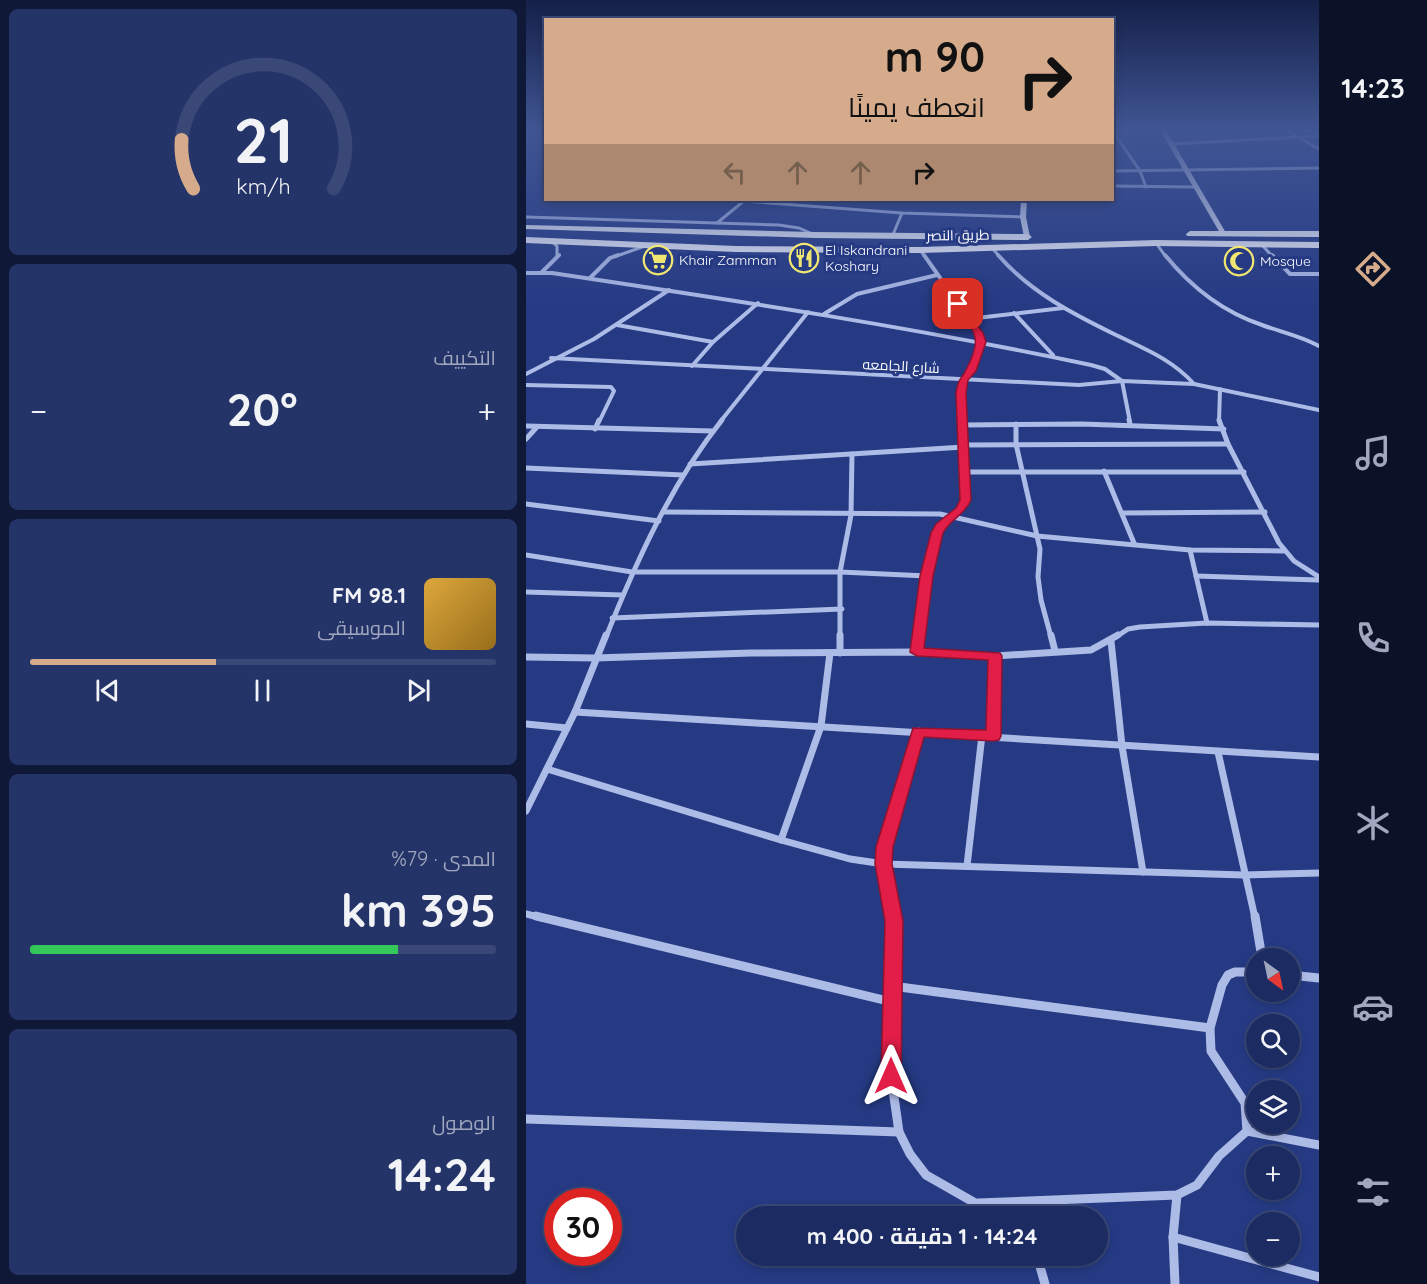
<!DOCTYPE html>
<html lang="ar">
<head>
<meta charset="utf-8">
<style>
  :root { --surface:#1c2c62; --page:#253468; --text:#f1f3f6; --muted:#a0a7be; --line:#3a4877; --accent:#d6ab8b }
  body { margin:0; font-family:Quicksand,Cairo,sans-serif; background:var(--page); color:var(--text); direction:rtl; height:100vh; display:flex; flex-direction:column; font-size:22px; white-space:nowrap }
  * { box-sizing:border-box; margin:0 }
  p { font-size:20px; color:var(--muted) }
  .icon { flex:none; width:33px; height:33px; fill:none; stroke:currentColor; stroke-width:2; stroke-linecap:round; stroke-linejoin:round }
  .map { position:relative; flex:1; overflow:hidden; direction:ltr }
  .side { display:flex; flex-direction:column; gap:9px; padding:9px; background:#0f1836; width:526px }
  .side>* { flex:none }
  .top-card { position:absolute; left:18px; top:18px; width:570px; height:183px; border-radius:0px; box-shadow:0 3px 9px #0003,0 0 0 2px var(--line); direction:rtl; background:#d6ab8b; color:#111; overflow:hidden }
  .needle { width:39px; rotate:147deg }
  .buttons { position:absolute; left:720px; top:948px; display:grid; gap:12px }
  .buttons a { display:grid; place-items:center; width:54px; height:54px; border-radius:50%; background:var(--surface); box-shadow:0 3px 9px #0003,0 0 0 2px var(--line); font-size:30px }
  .speed { position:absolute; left:18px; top:1188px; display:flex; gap:12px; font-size:30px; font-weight:700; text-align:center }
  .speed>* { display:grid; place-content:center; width:78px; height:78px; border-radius:50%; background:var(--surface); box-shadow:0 3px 9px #0003,0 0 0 2px var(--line); line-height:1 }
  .speed .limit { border:9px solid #d22; background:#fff; color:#111 }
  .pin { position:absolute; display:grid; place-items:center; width:51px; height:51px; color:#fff; margin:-26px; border-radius:12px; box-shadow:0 3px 9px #0006 }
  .me { position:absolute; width:66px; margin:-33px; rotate:0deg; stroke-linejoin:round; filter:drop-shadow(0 0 4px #0008) }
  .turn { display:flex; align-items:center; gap:21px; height:126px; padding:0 30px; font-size:27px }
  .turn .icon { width:78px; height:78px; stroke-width:2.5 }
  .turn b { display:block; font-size:42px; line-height:51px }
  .lanes { display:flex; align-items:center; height:57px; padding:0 30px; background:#0003; justify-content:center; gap:30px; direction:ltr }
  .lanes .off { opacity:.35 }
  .big { font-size:45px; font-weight:700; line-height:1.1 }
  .side .widget { flex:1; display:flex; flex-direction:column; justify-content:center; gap:9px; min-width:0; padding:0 21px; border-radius:9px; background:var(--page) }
  .side .dial { align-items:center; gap:0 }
  .dial svg { height:156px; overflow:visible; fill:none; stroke:var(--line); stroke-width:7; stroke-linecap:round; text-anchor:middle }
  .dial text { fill:var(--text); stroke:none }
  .song { display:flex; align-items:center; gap:18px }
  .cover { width:72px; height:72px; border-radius:9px; background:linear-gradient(135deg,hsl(40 70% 55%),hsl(40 70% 35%)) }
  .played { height:6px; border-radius:3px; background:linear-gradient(90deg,var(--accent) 40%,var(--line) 40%) }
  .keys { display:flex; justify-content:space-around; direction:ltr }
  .heat { display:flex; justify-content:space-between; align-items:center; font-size:33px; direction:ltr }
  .charge { height:9px; border-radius:4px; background:linear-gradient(90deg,#34c759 79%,var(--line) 0) }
  .trip { position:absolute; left:210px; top:1206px; width:372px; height:60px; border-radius:30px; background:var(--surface); box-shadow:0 3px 9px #0003,0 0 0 2px var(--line); font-weight:700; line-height:60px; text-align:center; direction:rtl }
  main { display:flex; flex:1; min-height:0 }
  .tab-bar { display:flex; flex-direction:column; width:108px; justify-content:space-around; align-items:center; background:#0b1227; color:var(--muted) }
  .tab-bar .icon { width:42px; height:42px }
  .tab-bar .active { color:var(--accent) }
  .tab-bar b { font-size:27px; color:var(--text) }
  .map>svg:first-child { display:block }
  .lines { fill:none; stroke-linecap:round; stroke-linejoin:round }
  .street-far4 { stroke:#adbbe7; stroke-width:3 }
  .street-far3 { stroke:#adbbe7; stroke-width:4 }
  .street-far2 { stroke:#adbbe7; stroke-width:5 }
  .street-far1 { stroke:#adbbe7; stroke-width:7 }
  .street { stroke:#adbbe7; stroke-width:9 }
  .secondary { fill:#d7def6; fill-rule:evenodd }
  .primary { fill:#eff2fd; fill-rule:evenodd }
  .route { fill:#e11d48; stroke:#92132f; stroke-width:1.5 }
  .labels { text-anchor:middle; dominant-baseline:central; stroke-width:6; stroke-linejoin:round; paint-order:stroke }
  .far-street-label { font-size:14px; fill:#fff; stroke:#253a83 }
  .far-poi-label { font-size:14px; fill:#fff; stroke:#253a83; text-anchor:start }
</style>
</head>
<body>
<main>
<nav class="tab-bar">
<b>14:23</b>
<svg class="icon active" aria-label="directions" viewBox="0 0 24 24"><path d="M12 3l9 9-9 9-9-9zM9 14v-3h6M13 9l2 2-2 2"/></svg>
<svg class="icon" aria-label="music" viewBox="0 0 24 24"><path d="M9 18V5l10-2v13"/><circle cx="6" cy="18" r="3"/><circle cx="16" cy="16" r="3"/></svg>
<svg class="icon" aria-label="phone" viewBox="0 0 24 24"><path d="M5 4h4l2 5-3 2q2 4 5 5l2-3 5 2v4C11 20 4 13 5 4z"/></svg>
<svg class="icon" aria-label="climate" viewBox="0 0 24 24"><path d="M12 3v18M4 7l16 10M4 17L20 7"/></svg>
<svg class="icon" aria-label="car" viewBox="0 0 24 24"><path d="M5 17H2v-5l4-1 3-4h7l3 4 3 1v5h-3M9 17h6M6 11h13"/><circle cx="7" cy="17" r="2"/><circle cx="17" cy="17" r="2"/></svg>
<svg class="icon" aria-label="filters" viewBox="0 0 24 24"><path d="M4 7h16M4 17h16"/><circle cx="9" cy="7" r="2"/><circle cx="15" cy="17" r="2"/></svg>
</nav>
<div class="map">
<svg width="793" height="1284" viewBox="0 0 793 1284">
  <rect width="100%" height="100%" fill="#253a83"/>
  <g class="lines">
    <g class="street-far4">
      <path d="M586,130l28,41 6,16"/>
      <path d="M760,130l33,19"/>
      <path d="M647,144l146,-8"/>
      <path d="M586,171l207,-3"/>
      <path d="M586,186l85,1"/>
      <path d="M217,201l159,12 121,4"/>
      <path d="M0,217l253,8 20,3 16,7"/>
      <path d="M191,223l28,-23"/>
      <path d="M366,237l10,-24"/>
      <path d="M25,241l6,5v11"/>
      <path d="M630,243l10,14"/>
      <path d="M735,244l12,13"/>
      <path d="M466,248l8,9"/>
      <path d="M394,250l5,7"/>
      <path d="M88,257l31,-11"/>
    </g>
    <g class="street-far3">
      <path d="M398,255l55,78c3,18 -3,33 -16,46l-1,43"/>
      <path d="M472,255c32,37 75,59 118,80 29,14 57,25 78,49"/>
      <path d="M639,255c26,32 58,57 97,70 19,7 39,11 57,21"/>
      <path d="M746,255l18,19h29"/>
      <path d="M16,272l17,-17"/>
      <path d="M0,273h26c180,27 360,54 539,92l14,4 17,12 8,41"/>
      <path d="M64,278l20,-20 8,-3"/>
      <path d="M488,313l39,42"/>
      <path d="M298,314l33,-20 80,-19"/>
      <path d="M442,319l95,-11"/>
      <path d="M91,325l96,17"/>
      <path d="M25,358l528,27 43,-4 72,3 125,26"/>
      <path d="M166,366l21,-24 45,-39"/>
      <path d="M0,374l68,-35 75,-49"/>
      <path d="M0,385l85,2 3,4 -15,31"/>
      <path d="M194,422l88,-110"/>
      <path d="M693,422l1,-33"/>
    </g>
    <g class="street-far2">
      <path d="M603,420l1,4"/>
      <path d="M693,420l9,24 51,99 15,18 25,16"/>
      <path d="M490,424v20l24,105 -2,28 3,23 10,37"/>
      <path d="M438,425l118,-1 142,5"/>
      <path d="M0,426l187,5"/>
      <path d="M69,429l4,-9"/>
      <path d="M0,439l11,-12"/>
      <path d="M438,445l264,-1"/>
      <path d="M164,464l274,-17"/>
      <path d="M0,468l157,7"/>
      <path d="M578,471l30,72"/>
      <path d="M439,472h279"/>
      <path d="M0,504l133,17"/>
      <path d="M138,512l276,2 97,22 153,14 94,1"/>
      <path d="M596,513l143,-1"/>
      <path d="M664,550l17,73"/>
      <path d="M0,555l106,17h208l87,4"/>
      <path d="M670,576l123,4"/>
      <path d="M0,592l96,3"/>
      <path d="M86,618l230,-9"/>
      <path d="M80,637c30,-75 65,-153 116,-217"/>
      <path d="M314,637v-65l11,-57 1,-61"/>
      <path d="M393,637l8,-61 10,-43 29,-33 -4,-80"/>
      <path d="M590,637l12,-8 12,-2 67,-4 112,2"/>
    </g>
    <g class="street-far1">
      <path d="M314,635v18"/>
      <path d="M525,635l4,16"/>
      <path d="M585,641l11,105 21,126"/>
      <path d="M391,652l2,-17"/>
      <path d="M0,657l69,1 156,-5 166,-1 78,4 96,-6 27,-15"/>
      <path d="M49,712l744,45"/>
      <path d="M0,724l41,4"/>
      <path d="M467,736l2,-80"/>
      <path d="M692,752l37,166"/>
      <path d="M21,769l234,71 69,19 34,5 360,11 75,-2"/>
      <path d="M0,811l49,-99 31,-77"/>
      <path d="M255,840l40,-114 9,-73"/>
      <path d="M441,866l15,-131"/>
      <path d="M0,914l16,4"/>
      <path d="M367,918l-9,-54 1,-17 34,-116"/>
    </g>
    <g class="street">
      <path d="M10,916l356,86"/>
      <path d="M367,916l-2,160 8,56 11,22 16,21 72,41"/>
      <path d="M729,916l7,42"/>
      <path d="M764,975l29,3"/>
      <path d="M366,986l318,42"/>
      <path d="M0,1119l373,13"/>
      <path d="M721,1131l72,14"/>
      <path d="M651,1195l-4,42 146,40"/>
      <path d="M452,1203l199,-8 20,-10 22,-29 28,-25 -2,-28 -34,-52 -1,-23 12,-43 6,-10 7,-3h21"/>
      <path d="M647,1237l2,47"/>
      <path d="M511,1256l8,28"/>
    </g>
    <g class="secondary">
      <path d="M634,130h6l60,103 -1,1 -5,-1z"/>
      <path d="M495,200h6l-1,17 4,20 -3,2 -3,-2 -4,-20z"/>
    </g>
    <g class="primary">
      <path d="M0,225l289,7 213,2 4,3 -4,3 -213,-2 -289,-9z"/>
      <path d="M664,231h129v6l-132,-1 -1,-2z"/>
      <path d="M0,237l210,9 184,1 236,-7 163,2v6l-163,-2 -236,7 -184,-1 -210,-9z"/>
    </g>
  </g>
  <linearGradient id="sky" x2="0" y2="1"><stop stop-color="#142048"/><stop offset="0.42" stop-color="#405593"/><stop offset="1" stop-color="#405593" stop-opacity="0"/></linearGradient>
  <rect width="793" height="309" fill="url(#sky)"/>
  <path class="route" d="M432,302l3,1 22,30 3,9 -10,29 -8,9 -2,13 5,107c-6,15 -21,19 -28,33l-10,43 -9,72 76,5 2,3 -1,80 -2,4 -6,1 -69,-4 -31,110 -1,17 11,57 -2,155 -3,7 -7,3 -7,-3 -3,-7 4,-155 -10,-57 1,-17 37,-119 73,2 2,-70 -71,-4 -7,-4 10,-76 11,-43 5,-9 20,-16 4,-8 -4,-107c3,-17 5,-12 11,-25 17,-33 6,-37 -13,-64z"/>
  <defs>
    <g id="restaurant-ring" transform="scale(1.5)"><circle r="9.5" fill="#253a83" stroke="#f1e671" stroke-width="1.5"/><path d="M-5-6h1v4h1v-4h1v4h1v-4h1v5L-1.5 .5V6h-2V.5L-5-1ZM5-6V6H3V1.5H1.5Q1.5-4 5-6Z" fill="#f1e671"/></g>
    <g id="supermarket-ring" transform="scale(1.5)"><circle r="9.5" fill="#253a83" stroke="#f1e671" stroke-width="1.5"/><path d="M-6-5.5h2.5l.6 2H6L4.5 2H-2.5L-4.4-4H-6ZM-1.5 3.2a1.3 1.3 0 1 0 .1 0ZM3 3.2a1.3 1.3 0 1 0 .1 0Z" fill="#f1e671"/></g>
    <g id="mosque-ring" transform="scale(1.5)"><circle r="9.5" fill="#253a83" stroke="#f1e671" stroke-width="1.5"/><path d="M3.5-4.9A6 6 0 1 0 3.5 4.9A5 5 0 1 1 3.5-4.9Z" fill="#f1e671"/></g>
  </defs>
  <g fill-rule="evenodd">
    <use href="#restaurant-ring" x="278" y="258"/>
    <use href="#supermarket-ring" x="132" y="260"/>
    <use href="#mosque-ring" x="713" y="261"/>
  </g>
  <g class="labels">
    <g class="far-street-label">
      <text transform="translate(432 235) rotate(-1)">طريق النصر</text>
      <text transform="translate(375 366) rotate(3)">شارع الجامعه</text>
    </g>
    <g class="far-poi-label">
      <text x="299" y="250">El Iskandrani<tspan x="299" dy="16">Koshary</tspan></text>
      <text x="153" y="260">Khair Zamman</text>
      <text x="734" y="261">Mosque</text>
    </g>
  </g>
</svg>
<div class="buttons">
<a><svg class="needle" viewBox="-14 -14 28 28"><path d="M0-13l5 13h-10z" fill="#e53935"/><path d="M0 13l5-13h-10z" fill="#a0a7be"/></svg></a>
<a><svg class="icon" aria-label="search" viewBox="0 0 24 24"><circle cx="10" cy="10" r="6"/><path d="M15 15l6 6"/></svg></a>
<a><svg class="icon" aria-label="layers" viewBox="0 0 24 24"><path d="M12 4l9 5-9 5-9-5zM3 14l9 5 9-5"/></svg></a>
<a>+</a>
<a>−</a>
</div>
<div class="speed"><div class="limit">30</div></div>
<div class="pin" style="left:432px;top:304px;background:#d93025"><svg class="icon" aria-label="arrive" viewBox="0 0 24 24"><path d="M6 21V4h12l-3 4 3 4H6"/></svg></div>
<svg class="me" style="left:365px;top:1076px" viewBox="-20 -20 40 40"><path d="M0-17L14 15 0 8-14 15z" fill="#e11d48" stroke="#fff" stroke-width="4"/></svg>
<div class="trip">14:24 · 1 دقيقة · 400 m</div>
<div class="top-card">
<div class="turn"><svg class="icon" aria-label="right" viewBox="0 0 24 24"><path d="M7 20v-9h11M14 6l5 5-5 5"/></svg><div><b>90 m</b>انعطف يمينًا</div></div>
<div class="lanes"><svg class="icon off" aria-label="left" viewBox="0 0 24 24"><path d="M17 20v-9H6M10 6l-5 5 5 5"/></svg><svg class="icon off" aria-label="ahead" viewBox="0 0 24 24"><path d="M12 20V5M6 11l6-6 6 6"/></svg><svg class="icon off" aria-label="ahead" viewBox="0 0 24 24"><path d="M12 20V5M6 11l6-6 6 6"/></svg><svg class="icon" aria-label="right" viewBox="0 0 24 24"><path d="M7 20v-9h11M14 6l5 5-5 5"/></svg></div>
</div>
</div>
<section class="side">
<div class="widget dial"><svg viewBox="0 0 100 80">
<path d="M14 69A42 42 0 1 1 86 69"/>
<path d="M14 69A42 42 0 0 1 8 44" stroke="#d6ab8b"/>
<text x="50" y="56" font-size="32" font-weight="700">21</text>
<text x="50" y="72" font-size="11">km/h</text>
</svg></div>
<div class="widget"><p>التكييف</p>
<div class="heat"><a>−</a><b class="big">20°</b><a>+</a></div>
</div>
<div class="widget">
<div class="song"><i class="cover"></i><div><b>98.1 FM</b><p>الموسيقى</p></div></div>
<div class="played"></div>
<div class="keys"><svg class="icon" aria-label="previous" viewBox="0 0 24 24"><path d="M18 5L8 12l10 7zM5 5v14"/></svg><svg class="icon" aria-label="pause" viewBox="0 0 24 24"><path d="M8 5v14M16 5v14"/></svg><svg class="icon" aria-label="next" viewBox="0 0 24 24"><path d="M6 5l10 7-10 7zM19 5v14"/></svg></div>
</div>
<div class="widget"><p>المدى · 79%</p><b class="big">395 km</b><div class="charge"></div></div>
<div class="widget"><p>الوصول</p><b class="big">14:24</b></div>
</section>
</main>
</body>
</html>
